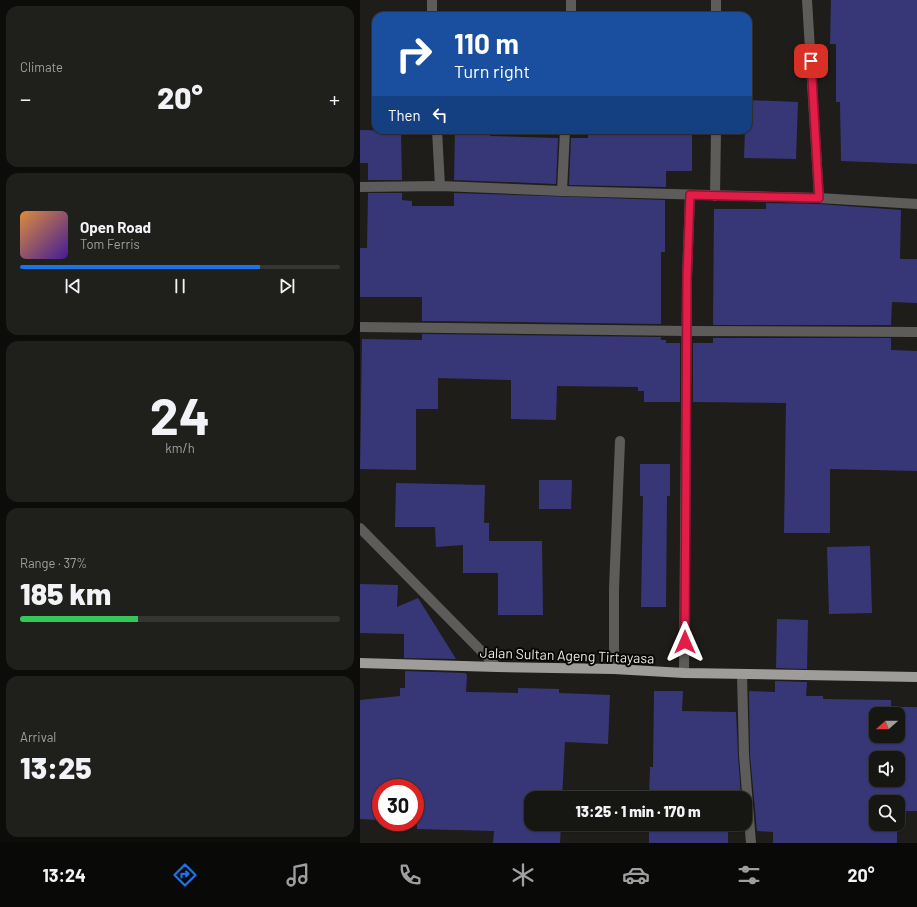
<!DOCTYPE html>
<html lang="en">
<head>
<meta charset="utf-8">
<style>
  :root { --surface:#161613; --page:#1f1f1c; --text:#f1f3f6; --muted:#9e9fa0; --line:#353533; --accent:#1a73e8 }
  body { margin:0; font-family:Barlow,sans-serif; background:var(--page); color:var(--text); height:100vh; display:flex; flex-direction:column; font-size:15px; white-space:nowrap }
  * { box-sizing:border-box; margin:0 }
  p { font-size:13px; color:var(--muted) }
  .icon { flex:none; width:22px; height:22px; fill:none; stroke:currentColor; stroke-width:2; stroke-linecap:round; stroke-linejoin:round }
  .map { position:relative; flex:1; overflow:hidden }
  .side { display:flex; flex-direction:column; gap:6px; padding:6px; background:#0c0c0a; width:360px }
  .side>* { flex:none }
  .banner { position:absolute; left:12px; top:12px; width:380px; height:122px; border-radius:12px; box-shadow:0 1px 3px #0004,0 0 0 1px var(--line); background:#1a4fa0; color:#fff; overflow:hidden }
  .needle { width:26px; rotate:249deg }
  .tools { position:absolute; left:509px; top:707px; display:grid; gap:8px }
  .tools a { display:grid; place-items:center; width:36px; height:36px; border-radius:8px; background:var(--surface); box-shadow:0 1px 3px #0004,0 0 0 1px var(--line); font-size:20px }
  .speed { position:absolute; left:12px; top:779px; display:flex; gap:8px; font-size:20px; font-weight:700; text-align:center }
  .speed>* { display:grid; place-content:center; width:52px; height:52px; border-radius:50%; background:var(--surface); box-shadow:0 1px 3px #0004,0 0 0 1px var(--line); line-height:1 }
  .speed .limit { border:6px solid #d22; background:#fff; color:#111 }
  .pin { position:absolute; display:grid; place-items:center; width:34px; height:34px; color:#fff; margin:-17px; border-radius:8px; box-shadow:0 2px 6px #0006 }
  .me { position:absolute; width:44px; margin:-22px; rotate:0deg; stroke-linejoin:round; filter:drop-shadow(0 0 3px #0008) }
  .turn { display:flex; align-items:center; gap:14px; height:84px; padding:0 16px; font-size:18px }
  .turn .icon { width:52px; height:52px; stroke-width:2.5 }
  .turn b { display:block; font-size:28px; line-height:34px }
  .then { display:flex; align-items:center; height:38px; padding:0 16px; background:#0003; gap:8px; font-size:15px }
  .big { font-size:30px; font-weight:800; line-height:1.1 }
  .side .widget { flex:1; display:flex; flex-direction:column; justify-content:center; gap:6px; min-width:0; padding:0 14px; border-radius:12px; background:var(--page) }
  .side .dial { align-items:center; gap:0 }
  .dial b { font-size:52px; line-height:1 }
  .song { display:flex; align-items:center; gap:12px }
  .cover { width:48px; height:48px; border-radius:6px; background:linear-gradient(135deg,hsl(30 70% 55%),hsl(260 70% 35%)) }
  .played { height:4px; border-radius:2px; background:linear-gradient(90deg,var(--accent) 75%,var(--line) 75%) }
  .keys { display:flex; justify-content:space-around; direction:ltr }
  .heat { display:flex; justify-content:space-between; align-items:center; font-size:22px; direction:ltr }
  .charge { height:6px; border-radius:3px; background:linear-gradient(90deg,#34c759 37%,var(--line) 0) }
  .trip { position:absolute; left:164px; top:791px; width:228px; height:40px; border-radius:12px; background:var(--surface); box-shadow:0 1px 3px #0004,0 0 0 1px var(--line); font-weight:800; line-height:40px; text-align:center }
  .menu { display:flex; height:64px; justify-content:space-around; align-items:center; background:#090908; color:var(--muted) }
  .menu .icon { width:28px; height:28px }
  .menu .selected { color:var(--accent) }
  .menu b { font-size:18px; color:var(--text) }
  main { display:flex; flex:1; min-height:0 }
  .map>svg:first-child { display:block }
  .building { fill:#373778; fill-rule:evenodd }
  .lines { fill:none; stroke-linecap:round; stroke-linejoin:round }
  .minor { stroke:#5d5c5a; stroke-width:10 }
  .major { stroke:#9e9d99; stroke-width:10 }
  .route-casing { stroke:#92132f; stroke-width:10 }
  .route { stroke:#e11d48; stroke-width:7 }
  .labels { text-anchor:middle; dominant-baseline:central; stroke-width:4; stroke-linejoin:round; paint-order:stroke }
  .street-label { font-size:14px; fill:#e9e9e6; stroke:#080706 }
</style>
</head>
<body>
<main>
<section class="side">
<div class="widget"><p>Climate</p>
<div class="heat"><a>−</a><b class="big">20°</b><a>+</a></div>
</div>
<div class="widget">
<div class="song"><i class="cover"></i><div><b>Open Road</b><p>Tom Ferris</p></div></div>
<div class="played"></div>
<div class="keys"><svg class="icon" aria-label="previous" viewBox="0 0 24 24"><path d="M18 5L8 12l10 7zM5 5v14"/></svg><svg class="icon" aria-label="pause" viewBox="0 0 24 24"><path d="M8 5v14M16 5v14"/></svg><svg class="icon" aria-label="next" viewBox="0 0 24 24"><path d="M6 5l10 7-10 7zM19 5v14"/></svg></div>
</div>
<div class="widget dial"><b>24</b><p>km/h</p></div>
<div class="widget"><p>Range · 37%</p><b class="big">185 km</b><div class="charge"></div></div>
<div class="widget"><p>Arrival</p><b class="big">13:25</b></div>
</section>
<div class="map">
<svg width="557" height="843" viewBox="0 0 557 843">
  <rect width="100%" height="100%" fill="#1e1d19"/>
  <g class="building">
    <path d="M471,0h86v164l-76,-3 -1,-59h-4v-58h-6z"/>
    <path d="M388,100l50,2 -2,57 -52,-1 1,-28h3z"/>
    <path d="M0,130l41,1 1,49h-34v-17h-8z"/>
    <path d="M95,130h36l-1,6 68,2 -2,46 -102,-4z"/>
    <path d="M228,130h104v41h-26v16l-97,-2 2,-47h17z"/>
    <path d="M8,193h34v7l10,1v5h42v-13l211,7v52h-4v72l-239,-3v-24h-62v-49h7z"/>
    <path d="M406,203l53,1 82,6 -1,49h17v44l-25,-1 -1,23h-178l1,-116h52z"/>
    <path d="M62,334l239,3v3h5v3h14v59h-36v-11h-6v-4l-81,-1 -1,34 -45,-1v-39l-73,-2v31h-22v61l-56,-1 2,-130 60,1z"/>
    <path d="M353,338h178v12l26,1v120l-87,-2v64h-46l2,-130 -93,-1v-59h20z"/>
    <path d="M280,464h30v32h-3l-1,111h-25l2,-111h-3z"/>
    <path d="M179,480h33l-1,29h-32z"/>
    <path d="M36,483l89,2 -1,38h5v18h53l1,74h-45v-42h-35v-28l-27,2 -1,-20h-40z"/>
    <path d="M510,546l2,67 -43,1 -2,-67z"/>
    <path d="M0,584l38,1 -1,22 21,-9 38,61 -52,-1v-24l-44,-1z"/>
    <path d="M417,619l31,1 -1,49 -31,-1z"/>
    <path d="M45,671l60,2 2,2 -1,17 52,1v-5l41,1v4l51,2 -2,49 -43,-2 -3,56h-31v26h30l-1,19h-67l1,-12 -77,-2v-8l-2,-1v-32h-34v32l-21,-1v-119l40,-4v-8h5z"/>
    <path d="M415,681l32,1 -1,14h17v3l68,1v7h26v104h-19v-9h-22v22h21v19h-124v-11l-16,-1 -7,-76 -1,-64 26,1zM516,714h22v22h-22zM516,758h22v22h-22z"/>
    <path d="M294,691h29l-1,20 54,1 2,43 3,43h-92l1,-31h3z"/>
    <path d="M289,824h94l1,7h-16v12h-79z"/>
  </g>
  <g class="lines">
    <g class="minor">
      <path d="M72,0v16"/>
      <path d="M447,0l12,198"/>
      <path d="M211,16v-16"/>
      <path d="M356,16v-16"/>
      <path d="M77,130l3,56"/>
      <path d="M0,187l80,-1 122,5 257,7 98,6"/>
      <path d="M202,191l3,-61"/>
      <path d="M355,196l1,-66"/>
      <path d="M0,327l327,4 230,1"/>
      <path d="M0,528l137,139"/>
      <path d="M254,669v-80l6,-148"/>
      <path d="M324,673l3,-395 3,-83"/>
      <path d="M382,674l2,81 7,88"/>
    </g>
    <path class="major" d="M0,663l137,4 117,2 70,4 233,4"/>
  </g>
  <g class="lines">
    <g class="route-casing">
      <path id="route" d="M325,642l2,-364 3,-83 129,3 -8,-137"/>
    </g>
    <use href="#route" class="route"/>
  </g>
  <g class="labels">
    <g class="street-label">
      <text transform="translate(207 655) rotate(2)">Jalan Sultan Ageng Tirtayasa</text>
    </g>
  </g>
</svg>
<div class="tools">
<a><svg class="needle" viewBox="-14 -14 28 28"><path d="M0-13l5 13h-10z" fill="#e53935"/><path d="M0 13l5-13h-10z" fill="#9e9fa0"/></svg></a>
<a><svg class="icon" aria-label="sound" viewBox="0 0 24 24"><path d="M4 9h4l5-4v14l-5-4H4zM17 9q2 3 0 6"/></svg></a>
<a><svg class="icon" aria-label="search" viewBox="0 0 24 24"><circle cx="10" cy="10" r="6"/><path d="M15 15l6 6"/></svg></a>
</div>
<div class="speed"><div class="limit">30</div></div>
<div class="pin" style="left:451px;top:61px;background:#d93025"><svg class="icon" aria-label="arrive" viewBox="0 0 24 24"><path d="M6 21V4h12l-3 4 3 4H6"/></svg></div>
<svg class="me" style="left:325px;top:642px" viewBox="-20 -20 40 40"><path d="M0-17L14 15 0 8-14 15z" fill="#e11d48" stroke="#fff" stroke-width="4"/></svg>
<div class="trip">13:25 · 1 min · 170 m</div>
<div class="banner">
<div class="turn"><svg class="icon" aria-label="right" viewBox="0 0 24 24"><path d="M7 20v-9h11M14 6l5 5-5 5"/></svg><div><b>110 m</b>Turn right</div></div>
<div class="then">Then<svg class="icon" aria-label="left" viewBox="0 0 24 24"><path d="M17 20v-9H6M10 6l-5 5 5 5"/></svg></div>
</div>
</div>
</main>
<nav class="menu">
<b>13:24</b>
<svg class="icon selected" aria-label="directions" viewBox="0 0 24 24"><path d="M12 3l9 9-9 9-9-9zM9 14v-3h6M13 9l2 2-2 2"/></svg>
<svg class="icon" aria-label="music" viewBox="0 0 24 24"><path d="M9 18V5l10-2v13"/><circle cx="6" cy="18" r="3"/><circle cx="16" cy="16" r="3"/></svg>
<svg class="icon" aria-label="phone" viewBox="0 0 24 24"><path d="M5 4h4l2 5-3 2q2 4 5 5l2-3 5 2v4C11 20 4 13 5 4z"/></svg>
<svg class="icon" aria-label="climate" viewBox="0 0 24 24"><path d="M12 3v18M4 7l16 10M4 17L20 7"/></svg>
<svg class="icon" aria-label="car" viewBox="0 0 24 24"><path d="M5 17H2v-5l4-1 3-4h7l3 4 3 1v5h-3M9 17h6M6 11h13"/><circle cx="7" cy="17" r="2"/><circle cx="17" cy="17" r="2"/></svg>
<svg class="icon" aria-label="filters" viewBox="0 0 24 24"><path d="M4 7h16M4 17h16"/><circle cx="9" cy="7" r="2"/><circle cx="15" cy="17" r="2"/></svg>
<b>20°</b>
</nav>
</body>
</html>
